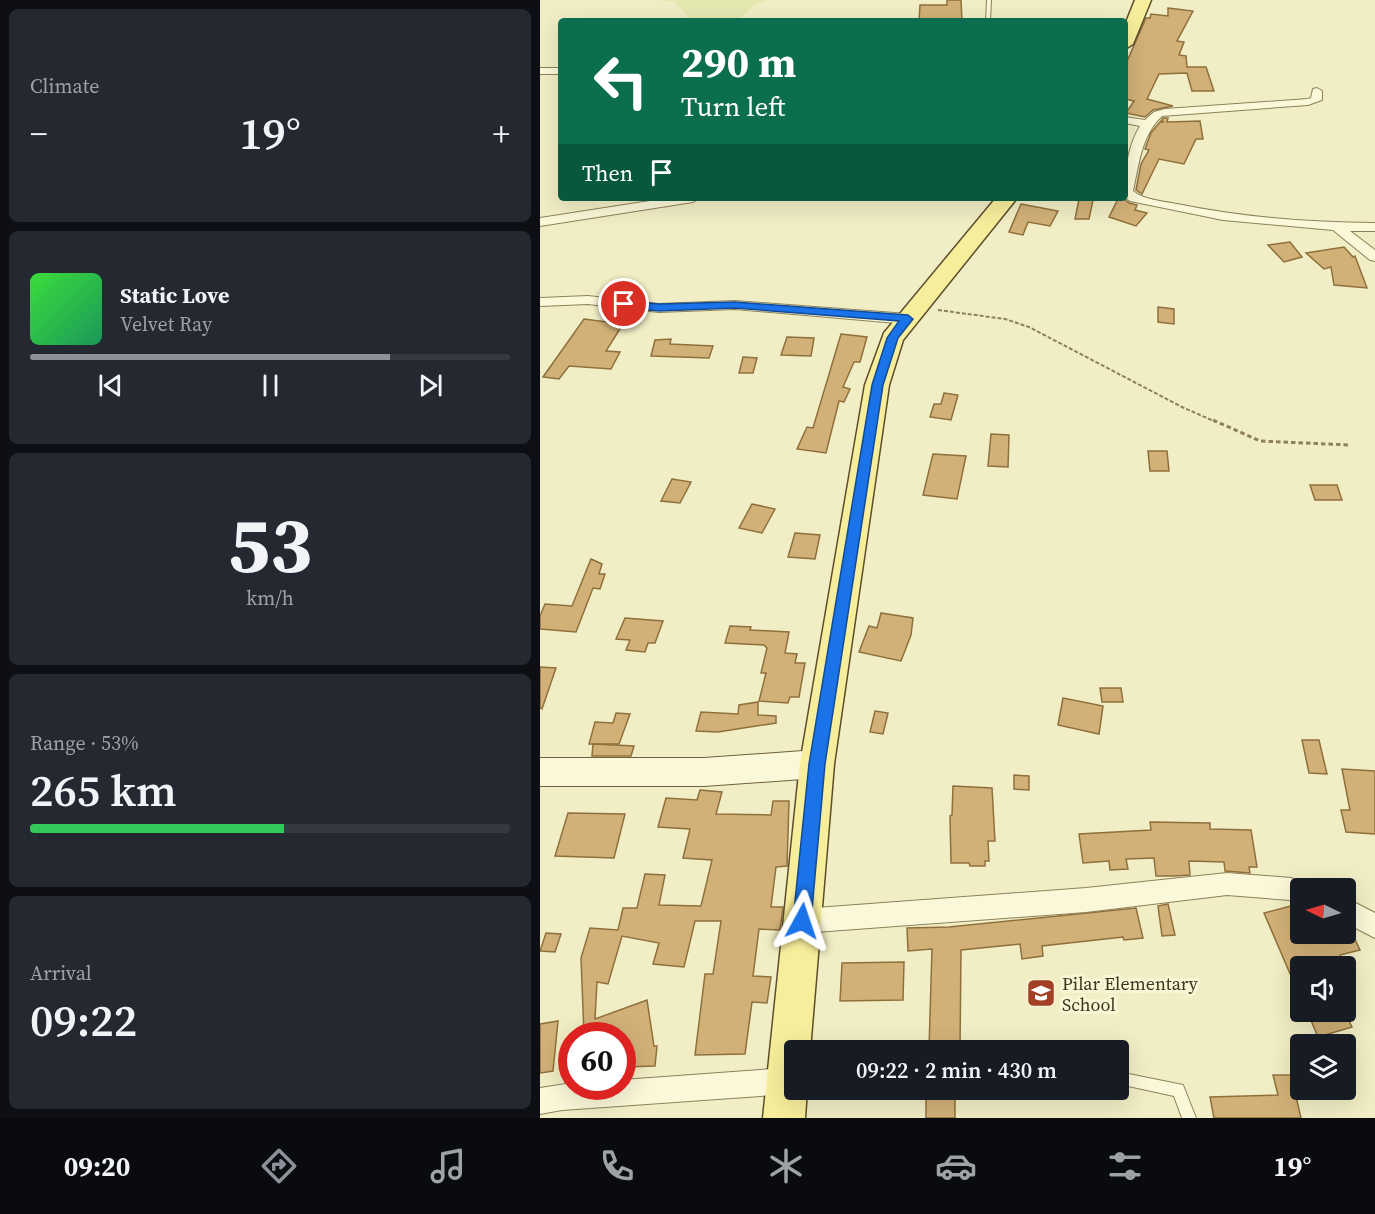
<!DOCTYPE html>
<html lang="en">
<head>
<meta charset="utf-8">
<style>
  :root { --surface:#171b24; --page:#242831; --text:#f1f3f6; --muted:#9ea1a6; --line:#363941; --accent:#8c9099 }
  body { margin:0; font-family:"Source Serif 4",serif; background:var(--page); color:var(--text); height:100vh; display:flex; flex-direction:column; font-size:22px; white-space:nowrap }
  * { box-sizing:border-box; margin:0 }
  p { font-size:20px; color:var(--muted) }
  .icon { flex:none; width:33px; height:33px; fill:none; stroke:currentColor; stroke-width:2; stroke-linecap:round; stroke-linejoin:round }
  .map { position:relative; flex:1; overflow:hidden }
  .panel { display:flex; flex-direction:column; gap:9px; padding:9px; background:#0d0f14; width:540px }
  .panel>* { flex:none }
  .top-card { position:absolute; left:18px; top:18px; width:570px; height:183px; border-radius:6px; box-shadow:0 6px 24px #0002; background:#0b6e4f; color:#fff; overflow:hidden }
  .needle { width:39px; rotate:275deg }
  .tools { position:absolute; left:750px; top:878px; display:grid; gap:12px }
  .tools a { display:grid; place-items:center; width:66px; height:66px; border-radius:6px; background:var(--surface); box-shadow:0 6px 24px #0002; font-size:30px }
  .speed { position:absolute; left:18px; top:1022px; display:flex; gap:12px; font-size:30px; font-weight:700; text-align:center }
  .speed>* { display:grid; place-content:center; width:78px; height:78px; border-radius:50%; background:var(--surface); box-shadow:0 6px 24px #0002; line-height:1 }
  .speed .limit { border:9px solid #d22; background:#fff; color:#111 }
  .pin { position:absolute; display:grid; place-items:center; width:51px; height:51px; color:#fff; margin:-26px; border:3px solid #fff; border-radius:50%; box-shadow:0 2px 6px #0007 }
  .me { position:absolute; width:66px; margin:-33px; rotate:5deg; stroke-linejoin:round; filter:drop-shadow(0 0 4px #0008) }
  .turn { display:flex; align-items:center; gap:21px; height:126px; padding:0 24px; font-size:27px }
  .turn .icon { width:78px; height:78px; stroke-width:2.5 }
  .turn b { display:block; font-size:42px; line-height:51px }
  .then { display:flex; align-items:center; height:57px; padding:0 24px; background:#0003; gap:12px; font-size:22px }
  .big { font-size:45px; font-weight:600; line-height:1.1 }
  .panel .tile { flex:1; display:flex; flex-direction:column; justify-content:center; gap:9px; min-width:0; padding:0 21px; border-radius:9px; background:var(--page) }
  .panel .dial { align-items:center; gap:0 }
  .dial b { font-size:78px; line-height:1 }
  .song { display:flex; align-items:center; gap:18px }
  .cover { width:72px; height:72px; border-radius:9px; background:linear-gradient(135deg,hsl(120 70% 55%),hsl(150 70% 35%)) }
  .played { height:6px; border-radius:3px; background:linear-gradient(90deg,var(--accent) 75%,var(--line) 75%) }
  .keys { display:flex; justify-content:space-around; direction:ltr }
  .heat { display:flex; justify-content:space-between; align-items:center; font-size:33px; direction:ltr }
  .charge { height:9px; border-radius:4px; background:linear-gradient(90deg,#34c759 53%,var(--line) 0) }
  .trip { position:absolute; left:244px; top:1040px; width:345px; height:60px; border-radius:6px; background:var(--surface); box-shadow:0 6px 24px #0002; font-weight:600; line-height:60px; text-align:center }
  .tabs { display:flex; height:96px; justify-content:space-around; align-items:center; background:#090b0e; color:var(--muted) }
  .tabs .icon { width:42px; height:42px }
  .tabs .active { color:var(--accent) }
  .tabs b { font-size:27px; color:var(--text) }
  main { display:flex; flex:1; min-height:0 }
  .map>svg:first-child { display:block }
  .farmland { fill:#e5e8b1 }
  .building { fill:#d2b178; stroke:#8f703d; stroke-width:1.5 }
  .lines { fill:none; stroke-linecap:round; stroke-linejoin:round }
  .lane-casing { stroke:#8e8159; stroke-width:2 }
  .street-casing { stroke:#8e8159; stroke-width:2 }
  .secondary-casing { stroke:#70613c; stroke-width:2 }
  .primary-casing { stroke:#5c4d2d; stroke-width:3 }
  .path-far1 { stroke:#8e8159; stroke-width:2; stroke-dasharray:4 2; stroke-linecap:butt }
  .path { stroke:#8e8159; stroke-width:3; stroke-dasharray:4.5 3; stroke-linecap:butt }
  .lane { fill:#fbf8d9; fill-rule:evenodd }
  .street { fill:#fbf8d9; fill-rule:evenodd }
  .secondary { fill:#fbf8d9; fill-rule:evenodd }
  .primary { fill:#f7ee9b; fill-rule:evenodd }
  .route { fill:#1a73e8; stroke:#114b97; stroke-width:1.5 }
  .labels { text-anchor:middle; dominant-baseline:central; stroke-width:6; stroke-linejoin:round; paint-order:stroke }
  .near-poi-label { font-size:18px; fill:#3d341e; stroke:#f8f6d5; text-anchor:start }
</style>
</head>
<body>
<main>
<section class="panel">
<div class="tile"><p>Climate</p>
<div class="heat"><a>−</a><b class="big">19°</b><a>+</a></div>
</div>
<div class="tile">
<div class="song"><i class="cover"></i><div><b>Static Love</b><p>Velvet Ray</p></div></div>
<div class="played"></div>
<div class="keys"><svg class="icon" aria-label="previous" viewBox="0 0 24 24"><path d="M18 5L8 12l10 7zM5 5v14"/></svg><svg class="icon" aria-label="pause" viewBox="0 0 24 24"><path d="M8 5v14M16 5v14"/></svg><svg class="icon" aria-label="next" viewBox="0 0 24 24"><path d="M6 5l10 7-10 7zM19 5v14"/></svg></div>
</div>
<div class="tile dial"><b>53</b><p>km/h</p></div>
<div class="tile"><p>Range · 53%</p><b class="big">265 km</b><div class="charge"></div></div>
<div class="tile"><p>Arrival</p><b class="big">09:22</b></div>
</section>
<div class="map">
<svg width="835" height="1118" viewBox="0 0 835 1118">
  <rect width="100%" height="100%" fill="#f1eec5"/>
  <path class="farmland" d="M120,0h107l-14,6 -16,15h-46l-16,-19z"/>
  <g class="building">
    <path d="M407,0h14l1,21h-43l1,-16h27z"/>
    <path d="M628,8l25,3 -16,30 7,1 -5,13 7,1 1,11h19l8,24h-22l-5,-18 -28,1 -12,25 26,7 -20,4 -8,7 -19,-4 8,-12 -9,-2v-33l21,-48h4l1,-4 17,2z"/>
    <path d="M623,118h5l-1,4 33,-1 3,18h-7l-12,25 -25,-5 -17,35 -6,-4 5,-26 8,-14 -4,-1 6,-16 9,-11h4l-3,-1z"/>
    <path d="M583,198l6,5 8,2 -2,5 12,3 -11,13 -27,-9 9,-18z"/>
    <path d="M539,199l14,1 -4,19h-14z"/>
    <path d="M481,204l37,7 -8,15 -22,-4 -5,13 -14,-3z"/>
    <path d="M750,242l12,15 -18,5 -16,-17z"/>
    <path d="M804,247l9,10 2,-1 12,32 -33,-3 -3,-18 -7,2 -18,-16z"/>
    <path d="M618,307l16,2v15l-16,-2z"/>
    <path d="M44,319l39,5 -17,27 14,1 -9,17 -42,-3 -10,13 -16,-2z"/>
    <path d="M301,334l26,3 -7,25h-6l-11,25 7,2 -6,13 -5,-1 -13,52 -29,-4 10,-22 6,1z"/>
    <path d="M247,337l27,1 -3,18 -30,-1z"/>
    <path d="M131,339l-1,5 43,2 -4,12 -58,-2 4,-16z"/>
    <path d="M203,357l14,1 -4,15h-14z"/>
    <path d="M404,393l14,2 -7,25 -21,-3 4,-13h7z"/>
    <path d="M451,434l18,1 -1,32 -20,-1z"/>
    <path d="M608,451h19l2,20h-19z"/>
    <path d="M393,454l33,2 -9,43 -34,-4z"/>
    <path d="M132,479l19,3 -11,21 -19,-2z"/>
    <path d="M770,485h27l5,15h-27z"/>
    <path d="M212,504l23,5 -13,24 -23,-5z"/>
    <path d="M255,533l25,2 -5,24 -27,-2z"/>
    <path d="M51,559l11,5 -3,10h6l-5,15 -7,-1 -17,44 -36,-3v-13l5,-12 27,2z"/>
    <path d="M341,613l32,5 -2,17 -10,26 -42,-9 10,-26 8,2z"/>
    <path d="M85,618l38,3 -8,22h-7l-3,9 -19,-2 4,-10 -14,-1z"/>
    <path d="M190,626l21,1 -1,3 39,2 -4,21 12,1 -2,9h10l-6,34h-9l-2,6 -29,-2 7,-28h-5l6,-25 -3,-3 -39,-2z"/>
    <path d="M0,667l16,1 -14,41 -2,-1z"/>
    <path d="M560,688h21l2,14h-21z"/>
    <path d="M523,698l40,8 -4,28 -41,-9z"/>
    <path d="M218,702v13l18,1v7l-58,9 -22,-1 5,-19 37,2 1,-9z"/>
    <path d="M335,711l13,2 -5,21 -13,-2z"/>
    <path d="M76,713l14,1 -11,30h-30l6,-22 18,1z"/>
    <path d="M762,740h17l8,34 -18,-1z"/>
    <path d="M53,744l41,2 -3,10h-39z"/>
    <path d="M802,769l33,2v63l-29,-2 -5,-22h9z"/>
    <path d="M474,775l15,1v14l-15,-1z"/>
    <path d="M413,786l39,2 3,53h-7l1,20h-4v5h-15l-1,-3h-18l-1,-47 2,-1z"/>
    <path d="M160,790l22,2 -6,22 55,1 2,-14h16l-2,65 -11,1 -5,40h12l-3,23 -21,-1 -6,47 18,1 -4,26 -15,-1 -7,52 -50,1 10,-81h8l8,-53h-26l-11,46 -31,-3 6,-21 -37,-7 -14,48 -11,-2 -2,37 52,-19 7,46h3l-2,20 -28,1 3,-24 -8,3v-11h-38l-3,-77 9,-30 28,2 5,-22h14l8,-34 20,1 -6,30 42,1 11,-46 -29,-2 7,-29 -32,-2 8,-29 31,2z"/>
    <path d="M28,813l57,1 -11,44 -59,-2z"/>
    <path d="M610,822l60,1v6l41,1 6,37h-8l1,6 -25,-2 -1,-9 -35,-1 1,14 -17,1h-17l-2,-18 -28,1 2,10 -18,1 -1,-9 -26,2 -4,-29 72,-4z"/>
    <path d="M628,904l7,31 -13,1 -4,-30z"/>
    <path d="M755,905l5,10v18h52l8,17 -20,5 3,9 -43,2v31l-36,-84z"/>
    <path d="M596,908l7,30 -19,2 -1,-3 -81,9 1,10 -21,3 -2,-15 -59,6 -1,99h-31l3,-100 -24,2 -1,-23 42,-1z"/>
    <path d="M6,933l15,1 -6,18 -15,-1z"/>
    <path d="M364,962l-1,38 -63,1 2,-38z"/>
    <path d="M767,1011h37l8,16 -34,10z"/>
    <path d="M18,1021l-5,50 -13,2v-49z"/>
    <path d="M733,1075h18l10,43h-87l-4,-21 68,-2z"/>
    <rect x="386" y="1089" width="29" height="29"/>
  </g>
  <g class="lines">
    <g class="lane-casing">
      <g id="lane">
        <path d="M447,0h4l-1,21h-4z"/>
        <path d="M579,1072l64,13 13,33h-14l-8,-22 -55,-12z"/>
      </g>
    </g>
    <g class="street-casing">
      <g id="street">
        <rect x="0" y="68" width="21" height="6"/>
        <path d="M777,88l5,3v9l-14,5 -146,11c-21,20 -23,48 -29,75 11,9 29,10 44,13 65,13 131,19 198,19v8h-25l25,19v11l-5,-1 -37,-30 -110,-10 -93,-19 -5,-4c0,-25 2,-49 15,-71l-15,-3v-6l20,3 9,-8 11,-3 143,-10 3,-1 2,-9z"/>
        <path d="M129,198h30l-6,4 -153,24v-8z"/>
        <path d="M48,296l71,8 76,-3 173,13 7,5 -7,5 -173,-15 -76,3 -71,-8 -48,2v-8z"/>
        <path d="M687,873l64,5 17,7 1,3h-9v17l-10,-5 -63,-5 -141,17 -284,21 -8,-4 -4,-8 4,-8 8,-4 284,-21z"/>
        <path d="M806,898l29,15v25l-29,-15z"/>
        <path d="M247,1068l8,3 2,18 -10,5 -225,16 -22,4v-26l32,-5v3h50v-6z"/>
      </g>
    </g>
    <g class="secondary-casing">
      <path id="secondary" d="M277,750l11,4 4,10 -4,10 -11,4 -113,8h-164v-28h164z"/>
    </g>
    <g class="primary-casing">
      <g id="primary">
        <path d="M595,0h16l-18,44 -8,5v-24z"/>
        <path d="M456,198h21l-114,142 -14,45 -55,379 -24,286h-15v39h12l-2,29h-42l37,-354 65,-379 19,-52z"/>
      </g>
    </g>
    <path class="path-far1" d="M398,310l67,9 24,8 153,80 34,15"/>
    <path class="path" d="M673,420l47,21 90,4"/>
    <use href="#lane" class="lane"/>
    <use href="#street" class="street"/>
    <use href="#secondary" class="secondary"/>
    <use href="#primary" class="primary"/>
  </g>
  <path class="route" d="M84,301l35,3 76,-2 173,13 5,4 -15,19 -15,47 -58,379 -14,157 -3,7 -6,2 -6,-2 -3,-7 16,-157 63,-379 15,-47 12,-17 -164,-13 -76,3 -39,-4v-5z"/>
  <defs>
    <g id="school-square" transform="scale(1.5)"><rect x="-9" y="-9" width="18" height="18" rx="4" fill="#a23f25" stroke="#f8f6d5"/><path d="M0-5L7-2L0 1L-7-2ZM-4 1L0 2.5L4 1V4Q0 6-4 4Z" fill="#fff"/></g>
  </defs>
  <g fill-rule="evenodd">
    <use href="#school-square" x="501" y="993"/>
  </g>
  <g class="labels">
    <g class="near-poi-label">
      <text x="522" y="983">Pilar Elementary<tspan x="522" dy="21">School</tspan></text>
    </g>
  </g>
</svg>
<div class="tools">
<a><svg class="needle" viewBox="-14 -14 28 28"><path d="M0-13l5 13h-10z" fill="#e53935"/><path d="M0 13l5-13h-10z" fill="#9ea1a6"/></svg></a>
<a><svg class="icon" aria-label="sound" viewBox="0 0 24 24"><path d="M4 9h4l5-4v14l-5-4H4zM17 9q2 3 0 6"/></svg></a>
<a><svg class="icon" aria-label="layers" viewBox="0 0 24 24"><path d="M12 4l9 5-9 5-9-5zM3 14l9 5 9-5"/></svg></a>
</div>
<div class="speed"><div class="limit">60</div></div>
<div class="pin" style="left:84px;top:304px;background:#d93025"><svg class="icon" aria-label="arrive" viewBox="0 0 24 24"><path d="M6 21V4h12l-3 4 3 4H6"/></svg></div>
<svg class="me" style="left:262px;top:921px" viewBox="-20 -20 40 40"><path d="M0-17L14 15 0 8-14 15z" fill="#1a73e8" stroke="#fff" stroke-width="4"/></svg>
<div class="trip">09:22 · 2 min · 430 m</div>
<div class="top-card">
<div class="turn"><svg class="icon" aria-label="left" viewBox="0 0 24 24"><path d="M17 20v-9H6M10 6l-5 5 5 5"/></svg><div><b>290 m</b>Turn left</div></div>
<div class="then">Then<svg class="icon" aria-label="arrive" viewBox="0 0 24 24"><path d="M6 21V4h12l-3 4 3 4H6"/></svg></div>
</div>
</div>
</main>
<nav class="tabs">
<b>09:20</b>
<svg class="icon active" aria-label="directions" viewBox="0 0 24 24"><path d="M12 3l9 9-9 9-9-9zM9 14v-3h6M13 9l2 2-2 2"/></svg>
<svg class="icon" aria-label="music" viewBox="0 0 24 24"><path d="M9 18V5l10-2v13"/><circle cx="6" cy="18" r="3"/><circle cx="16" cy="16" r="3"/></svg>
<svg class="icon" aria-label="phone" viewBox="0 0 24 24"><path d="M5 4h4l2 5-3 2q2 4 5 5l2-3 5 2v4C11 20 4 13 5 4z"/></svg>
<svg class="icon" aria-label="climate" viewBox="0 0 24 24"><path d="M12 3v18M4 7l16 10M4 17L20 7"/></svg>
<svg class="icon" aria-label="car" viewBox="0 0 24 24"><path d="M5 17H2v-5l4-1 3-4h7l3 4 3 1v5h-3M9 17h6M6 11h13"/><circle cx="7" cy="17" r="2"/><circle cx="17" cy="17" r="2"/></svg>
<svg class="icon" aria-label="filters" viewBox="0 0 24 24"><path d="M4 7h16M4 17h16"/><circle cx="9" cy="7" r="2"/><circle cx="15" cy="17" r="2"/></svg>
<b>19°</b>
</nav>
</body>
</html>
